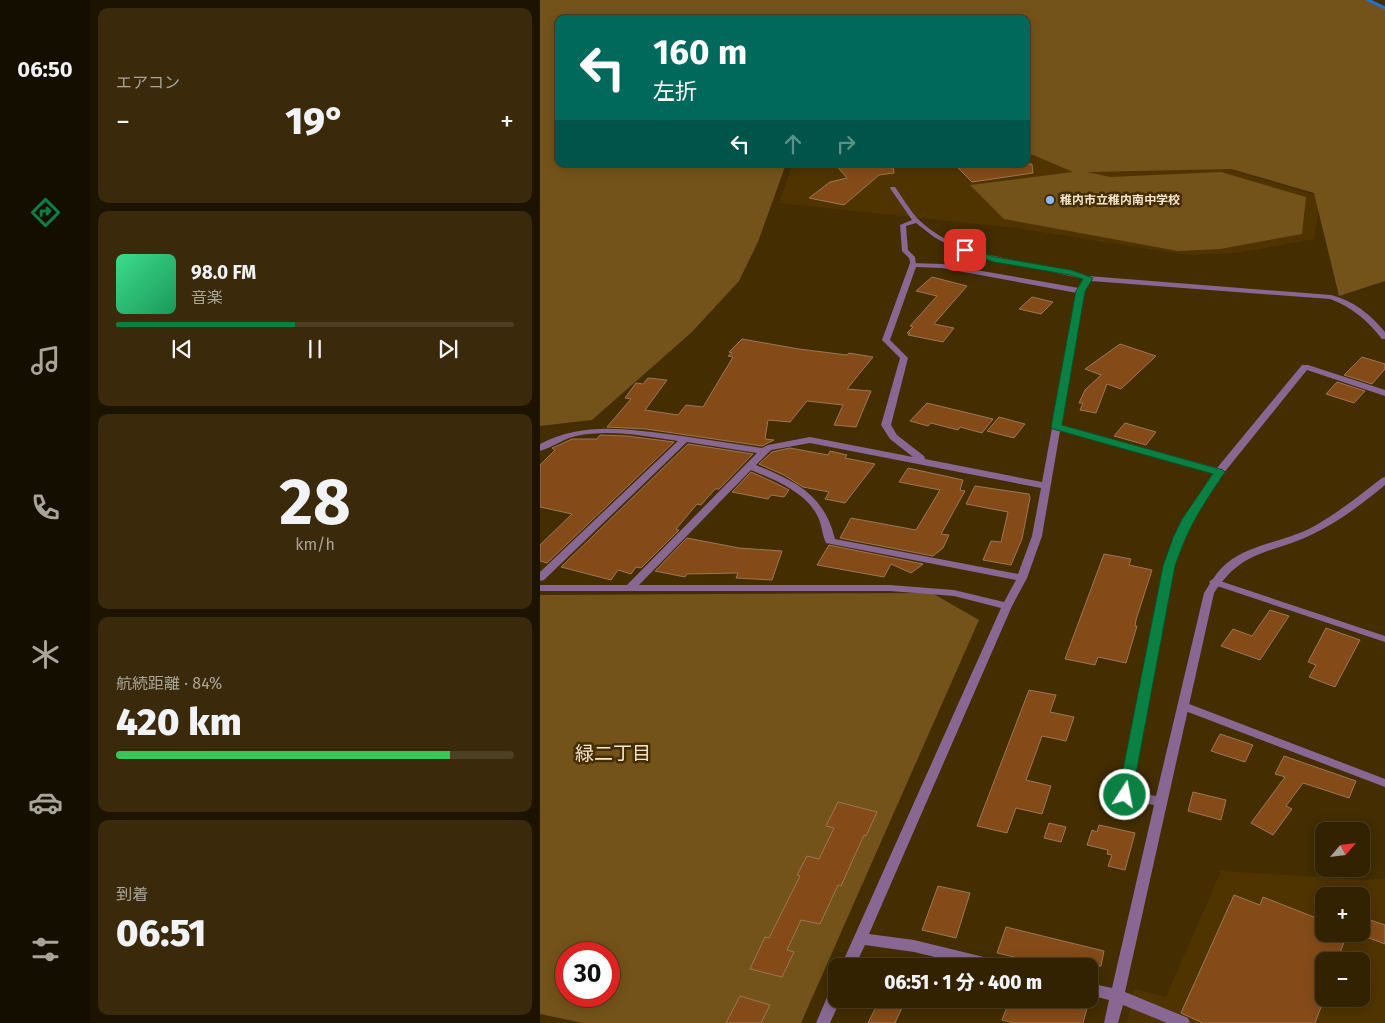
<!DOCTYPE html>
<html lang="ja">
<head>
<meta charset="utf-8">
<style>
  :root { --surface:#322201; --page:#3a2a0b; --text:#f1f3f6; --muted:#a8a499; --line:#4d3f23; --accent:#0b8043 }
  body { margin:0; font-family:"Fira Sans","Noto Sans JP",sans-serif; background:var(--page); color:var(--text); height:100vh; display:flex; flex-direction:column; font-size:19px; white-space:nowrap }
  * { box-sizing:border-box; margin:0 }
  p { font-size:16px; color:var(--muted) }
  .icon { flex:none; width:28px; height:28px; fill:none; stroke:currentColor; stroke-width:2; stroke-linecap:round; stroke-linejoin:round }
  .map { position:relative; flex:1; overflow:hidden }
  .drawer { display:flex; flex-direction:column; gap:8px; padding:8px; background:#1c1301; width:450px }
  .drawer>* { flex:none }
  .top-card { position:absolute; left:15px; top:15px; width:475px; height:152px; border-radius:10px; box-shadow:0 2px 12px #0003,0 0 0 1px var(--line); background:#00695c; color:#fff; overflow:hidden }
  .needle { width:32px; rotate:62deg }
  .controls { position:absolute; left:775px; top:822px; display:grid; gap:10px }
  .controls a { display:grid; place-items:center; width:55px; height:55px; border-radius:10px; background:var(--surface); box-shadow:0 2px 12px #0003,0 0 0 1px var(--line); font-size:25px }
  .speed { position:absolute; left:15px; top:942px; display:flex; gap:10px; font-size:25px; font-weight:700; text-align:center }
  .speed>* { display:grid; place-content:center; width:65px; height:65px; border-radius:50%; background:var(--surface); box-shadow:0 2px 12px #0003,0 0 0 1px var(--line); line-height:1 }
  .speed .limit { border:8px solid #d22; background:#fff; color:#111 }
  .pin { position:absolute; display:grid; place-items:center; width:42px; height:42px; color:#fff; margin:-21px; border-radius:10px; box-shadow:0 2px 8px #0006 }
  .me { position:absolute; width:55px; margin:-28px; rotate:11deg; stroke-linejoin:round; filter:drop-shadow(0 0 4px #0008) }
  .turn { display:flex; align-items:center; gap:18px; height:105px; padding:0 15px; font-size:22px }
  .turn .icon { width:65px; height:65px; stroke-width:2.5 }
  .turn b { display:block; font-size:35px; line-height:42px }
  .lanes { display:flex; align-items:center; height:48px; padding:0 15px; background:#0003; justify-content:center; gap:25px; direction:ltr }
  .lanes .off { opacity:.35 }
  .big { font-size:38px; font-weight:800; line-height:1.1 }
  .drawer .card { flex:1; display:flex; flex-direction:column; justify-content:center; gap:8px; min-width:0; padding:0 18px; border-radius:10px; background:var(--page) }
  .drawer .dial { align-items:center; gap:0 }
  .dial b { font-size:65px; line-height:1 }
  .song { display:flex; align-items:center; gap:15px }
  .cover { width:60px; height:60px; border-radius:8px; background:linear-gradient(135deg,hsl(150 70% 55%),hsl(150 70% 35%)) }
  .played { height:5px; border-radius:2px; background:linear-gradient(90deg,var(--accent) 45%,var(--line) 45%) }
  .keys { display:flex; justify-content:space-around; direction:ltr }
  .heat { display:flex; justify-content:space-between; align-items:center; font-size:28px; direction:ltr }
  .charge { height:8px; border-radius:4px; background:linear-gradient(90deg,#34c759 84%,var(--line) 0) }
  .trip { position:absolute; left:288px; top:958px; width:270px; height:50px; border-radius:10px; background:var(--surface); box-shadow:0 2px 12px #0003,0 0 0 1px var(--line); font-weight:800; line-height:50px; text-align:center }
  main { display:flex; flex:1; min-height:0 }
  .tabs { display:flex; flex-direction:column; width:90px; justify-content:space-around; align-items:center; background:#140e00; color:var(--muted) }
  .tabs .icon { width:35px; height:35px }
  .tabs .on { color:var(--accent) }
  .tabs b { font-size:22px; color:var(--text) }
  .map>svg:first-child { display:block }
  .built { fill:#503400; fill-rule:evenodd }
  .green { fill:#73531a; fill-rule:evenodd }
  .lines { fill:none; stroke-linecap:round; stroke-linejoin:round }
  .stream { stroke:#2870d2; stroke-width:3 }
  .building { fill:#844b18; stroke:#9d7659 }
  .lane { fill:#886893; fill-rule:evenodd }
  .street { fill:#886893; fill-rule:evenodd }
  .route { fill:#0b8043; stroke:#07532c }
  .poi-dot { fill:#8bb9fc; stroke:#432d01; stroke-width:2 }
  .labels { text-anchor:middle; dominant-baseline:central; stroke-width:5; stroke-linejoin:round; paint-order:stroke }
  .far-poi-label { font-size:12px; font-weight:bold; fill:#f4e5d0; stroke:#432d01; text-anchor:start }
  .near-neighbourhood-label { font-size:19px; fill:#f4e5d0; stroke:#432d01 }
</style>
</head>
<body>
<main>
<nav class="tabs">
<b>06:50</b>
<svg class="icon on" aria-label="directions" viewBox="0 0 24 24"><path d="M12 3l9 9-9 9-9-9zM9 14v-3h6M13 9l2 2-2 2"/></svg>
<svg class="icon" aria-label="music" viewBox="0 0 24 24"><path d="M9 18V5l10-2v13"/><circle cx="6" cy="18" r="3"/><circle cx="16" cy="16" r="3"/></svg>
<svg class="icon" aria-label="phone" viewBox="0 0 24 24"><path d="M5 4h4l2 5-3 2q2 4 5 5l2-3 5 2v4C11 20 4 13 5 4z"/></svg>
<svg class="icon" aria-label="climate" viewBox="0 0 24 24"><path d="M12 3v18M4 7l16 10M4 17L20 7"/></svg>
<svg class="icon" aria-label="car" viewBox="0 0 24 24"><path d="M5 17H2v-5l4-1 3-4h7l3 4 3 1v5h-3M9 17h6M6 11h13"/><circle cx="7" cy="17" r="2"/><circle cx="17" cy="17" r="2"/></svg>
<svg class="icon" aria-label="filters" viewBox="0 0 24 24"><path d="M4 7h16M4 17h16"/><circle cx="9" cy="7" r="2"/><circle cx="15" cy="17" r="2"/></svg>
</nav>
<section class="drawer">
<div class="card"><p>エアコン</p>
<div class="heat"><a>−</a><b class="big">19°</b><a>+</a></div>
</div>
<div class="card">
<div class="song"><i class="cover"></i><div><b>98.0 FM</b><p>音楽</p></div></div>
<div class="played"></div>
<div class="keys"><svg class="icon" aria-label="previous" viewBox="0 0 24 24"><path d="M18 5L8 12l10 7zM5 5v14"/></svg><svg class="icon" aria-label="pause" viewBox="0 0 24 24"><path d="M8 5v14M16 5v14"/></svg><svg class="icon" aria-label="next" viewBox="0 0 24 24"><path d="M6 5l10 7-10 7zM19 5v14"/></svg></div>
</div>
<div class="card dial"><b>28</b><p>km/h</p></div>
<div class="card"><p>航続距離 · 84%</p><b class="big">420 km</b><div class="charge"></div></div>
<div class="card"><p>到着</p><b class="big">06:51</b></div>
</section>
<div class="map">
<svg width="845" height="1023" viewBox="0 0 845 1023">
  <rect width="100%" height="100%" fill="#432d01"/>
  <g class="built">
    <path d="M486,148l199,20 96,29 -7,42 -77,14 -50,2 -171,-27 -237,-25 14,-39h233z"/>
    <path d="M681,871l147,9 17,-2v145h-258l7,-34 32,8zM784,896h37v38h-37zM784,961h37v38h-37z"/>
  </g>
  <g class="green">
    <path d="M0,0h831l7,6 7,2v273l-46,15 -25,-103 -83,-24 -144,3 23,5 111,-5 85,25 -4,37 -82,15 -42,2 -174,-32 -34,-34 103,-13 -47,-20v-133h-467v145h227l-28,78 -19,39 -47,51 -100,88 -52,6z"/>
    <path d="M392,593l47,27 -178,403h-218l-43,-9v-419zM26,954h43v42h-43z"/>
  </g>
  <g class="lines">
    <path class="stream" d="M828,0l17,8"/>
  </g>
  <g class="building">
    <path d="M295,164h58l1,9 -15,2 -35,30 -35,-7 21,-16 17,-4z"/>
    <path d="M414,164h78l1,9 -61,9z"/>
    <path d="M392,277l35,9 -33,38 20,4 -11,14 -35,-7 2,-2h-3l6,-6 -3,-1 27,-30 -21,-5z"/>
    <path d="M492,297l21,5 -12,12 -22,-5z"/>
    <path d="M202,339l57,10 48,6 2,-2 24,4 -26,32 24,2 -15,36 -22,-2 9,-20 -36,-4 -17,21 -22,-2 -3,19 9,1 -12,6 -116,-17 -39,-2 24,-28 -6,-1 11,-15 7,1 5,-6 19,2 -22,30 33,5 8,-10 17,2 30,-50 -5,-1 4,-3 -3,-1z"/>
    <path d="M580,344l36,12 -35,33 -14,-5 -11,29 -16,-3 3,-7h-4l6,-13 16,-15 -16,-6z"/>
    <path d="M822,357l23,7v5l-13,15 -28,-9z"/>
    <path d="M797,382l28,9 -11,12 -28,-9z"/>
    <path d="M387,403l66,16 -11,14 -22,-6 -2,3 -27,-7 -3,3 -18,-5z"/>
    <path d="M459,417l26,7 -11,14 -27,-7z"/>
    <path d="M585,423l31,9 -10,13 -32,-9z"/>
    <path d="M60,435l27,1 47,6 -127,121 -7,-2v-16l32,-31 -32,-7v-42l15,-15 -3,-2 7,-3 13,-6h25z"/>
    <path d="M148,444l65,10 -34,35h-4l-14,16 -4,-1 -21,25 3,1 -38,38 -5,-1 -5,7 -13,-4 -7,10 -50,-13z"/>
    <path d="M250,448l38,7 2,-4 17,4 -2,3 30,6 -30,39 -20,-4 4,-7 -26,-5 -19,-12 -25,-11 13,-12z"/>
    <path d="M368,468l55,12 -3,10 5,1 -24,43 8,1 -6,13 -10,8 -93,-18 11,-20 65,12 24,-40 -41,-8z"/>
    <path d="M211,472l18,8 20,10 -5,7 -13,-2 -3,4 -36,-7z"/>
    <path d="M435,486l54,8 1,4 -8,41 -11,26 -28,-5 8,-19 10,1 7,-30 -42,-8z"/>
    <path d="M147,538l52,10 43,3 -10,29 -36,-2 2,-5 -51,1 -2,3 -30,-6z"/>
    <path d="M289,545l94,19 -12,9 -20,-9 -7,13 -67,-12z"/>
    <path d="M564,554l27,5 -2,6 23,5 -16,50 -1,6h2l-11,37 -28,-6 -3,8 -30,-6z"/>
    <path d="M730,610l19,6 -29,44 -39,-14 12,-17 19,7z"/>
    <path d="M786,628l34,12 -25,47 -26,-10 7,-12 -8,-3z"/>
    <path d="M489,690l27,5 -6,17 24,5 -8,24 -24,-5 -16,44 25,6 -9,28 -26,-6 -9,25 -30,-7z"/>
    <path d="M680,734l33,11 -8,17 -34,-11z"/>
    <path d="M744,756l72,25 -7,17 -46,-15 -17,23 6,3 -19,26 -22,-12 34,-46 -10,-3z"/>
    <path d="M653,792l33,8 -5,20 -33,-9z"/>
    <path d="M298,802l39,10 -11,24 -2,-1 -23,51 -3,-1 -18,39 -19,-4 -14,30 7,2 -12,25 -32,-8 15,-32 4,1 31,-62 -3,-1 10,-19 12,3 15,-31 -8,-2z"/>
    <path d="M509,823l17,4 -5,15 -17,-4z"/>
    <path d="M559,825l36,8 -10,37 -17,-4 4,-11 -5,-1 1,-4 -21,-5 5,-15 5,2z"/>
    <path d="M398,886l32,7 -14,45 -34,-8z"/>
    <path d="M694,895l26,10 3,-8 61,24v13h23l-10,27h-13v38l-9,24h-112l-22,-10z"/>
    <path d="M821,917l24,8v19l-24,-9z"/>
    <path d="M466,927l98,24 -3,15h-49l-55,-13z"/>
    <path d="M200,996l30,9 -9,18h-35z"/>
    <path d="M340,999h26l-11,24h-27z"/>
    <path d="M470,999h19l21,6 2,-6h3l32,9 -4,15h-69l-12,-3z"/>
  </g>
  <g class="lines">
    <g class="lane">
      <path d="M351,187h4c7,10 14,22 22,31 31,32 81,39 123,47 14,3 40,5 51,13l-3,2 -112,-25 -22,-7 -20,-11 -18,-14 -10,3 2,24 7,7 1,8 -3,2 -2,-1 -2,-8 -7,-7 -2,-26 12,-5 -22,-32z"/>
      <path d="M674,579l171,57v6l-174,-58 -2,-2 2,-2z"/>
      <path d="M644,702l201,77v8l-205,-78 -1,-3 1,-3z"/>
    </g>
    <g class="street">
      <path d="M370,263l32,1 137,24 6,-12h3l243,19c23,6 39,19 54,37v7h-3c-14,-18 -30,-32 -52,-40l-239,-18 -6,10 -24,134 156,43 85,-103h6l77,25v6l-78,-26 -84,104 -30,45 -10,19 -9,28 -42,226 24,4 48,-203c7,-11 13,-22 23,-30 23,-19 56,-21 82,-34 26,-14 50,-33 73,-51l3,-1v8c-22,18 -45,36 -70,48 -43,22 -71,14 -101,60l-89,399 63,26 2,5h-23l-44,-18 -5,18h-14l5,-23 -20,-5v-12l23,5 42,-183 -29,-5 -5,-2 -1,-3 45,-229 9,-28 10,-19 30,-46 -153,-42 -18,105 -15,42 -15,28 -143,328 45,6 82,20 5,2 2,4h-31l-58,-14 -49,-7 -10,21h-14l160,-358 -47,-12 -64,-5h-350v-6h87l130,-132 -70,-11 -143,138 -4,1v-9l138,-131c-34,-5 -68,-12 -102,-5 -13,3 -23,11 -36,15v-7c46,-24 93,-14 142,-8 27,4 54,8 80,12l6,-3 42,-8 103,20 -23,-18 -9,-14 19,-67 -18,-18zM376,267l26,1 135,25 -35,189 -117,-23 -1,-3 -27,-21 -6,-10 17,-67 -18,-18zM270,443l231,45 -9,48 -14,38 -183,-35c-11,-45 -40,-58 -79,-74l15,-15zM211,470c24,10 55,22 67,47 4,8 4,18 8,26l190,37 -12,22 -50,-12 -64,-5h-251z"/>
      <path d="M296,986v13h5l-11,24h-14l15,-35z"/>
    </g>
  </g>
  <path class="route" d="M425,247l30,10 76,13 22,8 -8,13 -23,134 161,45 2,2c-23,34 -37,55 -50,94l-43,229 -2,4 -5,1 -5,-1 -2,-4 45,-229 10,-28 9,-19 31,-45 -160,-45 -2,-2 25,-136 7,-12 -13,-4 -76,-13 -32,-11v-3z"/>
  <circle class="poi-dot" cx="510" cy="200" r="5"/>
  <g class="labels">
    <g class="far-poi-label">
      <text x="520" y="200">稚内市立稚内南中学校</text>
    </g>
    <g class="near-neighbourhood-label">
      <text x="73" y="753">緑二丁目</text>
    </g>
  </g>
</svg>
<div class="controls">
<a><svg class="needle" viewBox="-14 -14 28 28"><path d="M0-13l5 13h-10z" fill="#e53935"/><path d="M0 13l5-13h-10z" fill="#a8a499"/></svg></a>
<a>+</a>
<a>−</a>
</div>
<div class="speed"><div class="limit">30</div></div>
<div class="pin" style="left:425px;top:250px;background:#d93025"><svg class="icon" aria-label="arrive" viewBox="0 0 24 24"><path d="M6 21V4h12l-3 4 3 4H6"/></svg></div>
<svg class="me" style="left:585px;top:795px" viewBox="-20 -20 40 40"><circle r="17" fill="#0b8043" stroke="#fff" stroke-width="3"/><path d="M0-11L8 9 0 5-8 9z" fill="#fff"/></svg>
<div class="trip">06:51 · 1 分 · 400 m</div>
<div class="top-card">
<div class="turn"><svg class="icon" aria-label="left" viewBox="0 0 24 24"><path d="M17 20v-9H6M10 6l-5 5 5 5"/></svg><div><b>160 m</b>左折</div></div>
<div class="lanes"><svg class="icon" aria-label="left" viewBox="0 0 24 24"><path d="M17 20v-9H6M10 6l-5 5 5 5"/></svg><svg class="icon off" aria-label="ahead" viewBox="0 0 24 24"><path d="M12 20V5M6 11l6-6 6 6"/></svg><svg class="icon off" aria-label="right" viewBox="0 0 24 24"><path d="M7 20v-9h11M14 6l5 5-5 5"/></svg></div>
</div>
</div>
</main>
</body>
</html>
